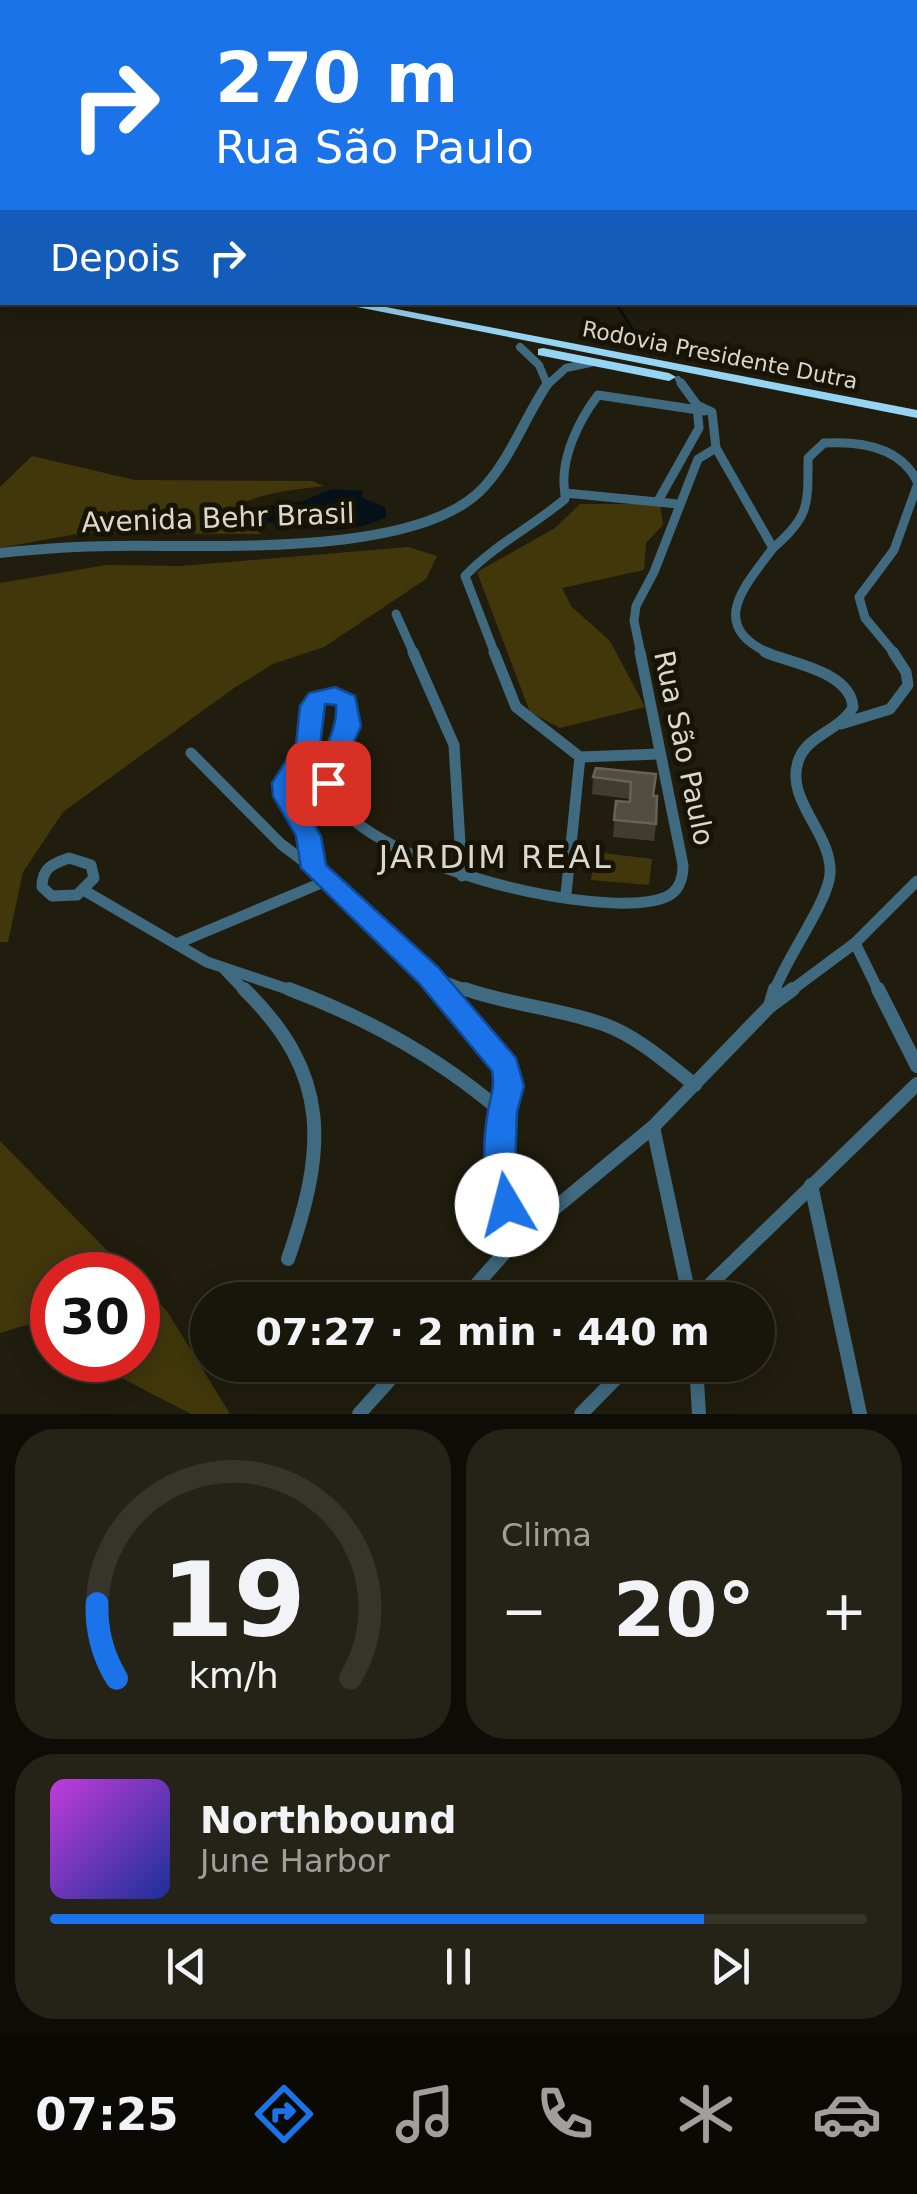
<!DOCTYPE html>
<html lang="pt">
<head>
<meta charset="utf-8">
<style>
  :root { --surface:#18160a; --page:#252318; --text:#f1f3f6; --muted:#9f9f9c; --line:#36352b; --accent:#1a73e8 }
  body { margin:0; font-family:"DejaVu Sans",sans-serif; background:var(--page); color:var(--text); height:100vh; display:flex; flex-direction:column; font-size:38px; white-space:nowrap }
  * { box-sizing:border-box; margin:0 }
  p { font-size:32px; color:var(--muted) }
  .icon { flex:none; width:55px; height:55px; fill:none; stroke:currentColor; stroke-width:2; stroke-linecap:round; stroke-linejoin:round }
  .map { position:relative; height:1414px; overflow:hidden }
  .drawer { display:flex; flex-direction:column; gap:15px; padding:15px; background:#0d0c06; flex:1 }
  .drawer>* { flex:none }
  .guide { position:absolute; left:0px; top:0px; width:918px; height:305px; box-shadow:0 5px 25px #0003,0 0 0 2px var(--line); background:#1a73e8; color:#fff; overflow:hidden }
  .speed { position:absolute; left:30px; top:1252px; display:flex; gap:20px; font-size:50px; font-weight:700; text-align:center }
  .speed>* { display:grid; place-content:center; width:130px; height:130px; border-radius:50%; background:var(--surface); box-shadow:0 5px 25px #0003,0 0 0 2px var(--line); line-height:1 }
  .speed .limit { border:15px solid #d22; background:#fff; color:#111 }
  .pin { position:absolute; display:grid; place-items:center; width:85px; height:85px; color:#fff; margin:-42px; border-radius:20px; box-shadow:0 5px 15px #0006 }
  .me { position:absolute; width:110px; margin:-55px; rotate:352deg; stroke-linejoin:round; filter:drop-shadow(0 0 8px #0008) }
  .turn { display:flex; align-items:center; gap:35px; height:210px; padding:0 50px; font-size:45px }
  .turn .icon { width:130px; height:130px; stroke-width:2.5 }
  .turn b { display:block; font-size:70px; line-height:85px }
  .then { display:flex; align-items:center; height:95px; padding:0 50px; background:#0003; gap:20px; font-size:38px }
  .big { font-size:75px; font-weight:800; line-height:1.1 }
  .drawer .card { flex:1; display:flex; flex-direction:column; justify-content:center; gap:15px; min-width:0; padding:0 35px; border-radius:40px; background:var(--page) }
  .drawer .dial { align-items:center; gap:0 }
  .dial svg { height:260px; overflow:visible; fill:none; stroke:var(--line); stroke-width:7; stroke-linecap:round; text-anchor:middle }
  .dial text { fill:var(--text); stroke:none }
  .song { display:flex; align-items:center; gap:30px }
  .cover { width:120px; height:120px; border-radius:15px; background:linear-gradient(135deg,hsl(290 70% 55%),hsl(230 70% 35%)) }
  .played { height:10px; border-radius:5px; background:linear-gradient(90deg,var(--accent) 80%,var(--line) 80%) }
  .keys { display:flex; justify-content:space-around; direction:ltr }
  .heat { display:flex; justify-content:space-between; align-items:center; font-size:55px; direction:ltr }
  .drawer .tiles { flex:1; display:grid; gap:15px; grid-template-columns:1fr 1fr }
  .card:last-child { grid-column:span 2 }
  .trip { position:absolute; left:190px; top:1282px; width:585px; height:100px; border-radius:50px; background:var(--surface); box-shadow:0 5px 25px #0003,0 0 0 2px var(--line); font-weight:800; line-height:100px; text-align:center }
  .menu { display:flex; height:160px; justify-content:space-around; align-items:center; background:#0a0904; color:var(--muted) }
  .menu .icon { width:70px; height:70px }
  .menu .current { color:var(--accent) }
  .menu b { font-size:45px; color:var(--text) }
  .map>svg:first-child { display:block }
  .green { fill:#41370b }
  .water { fill:#041118 }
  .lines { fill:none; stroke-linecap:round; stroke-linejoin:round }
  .stream { stroke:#041118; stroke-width:2.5 }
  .minor-far4 { stroke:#406a7f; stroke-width:5 }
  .minor-far3 { stroke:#406a7f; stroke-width:6 }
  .minor-far2 { stroke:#406a7f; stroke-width:9 }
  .minor-far1 { stroke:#406a7f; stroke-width:11 }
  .minor { stroke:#406a7f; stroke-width:14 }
  .tertiary-far2 { stroke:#406a7f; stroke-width:6 }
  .tertiary-far1 { stroke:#406a7f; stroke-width:8 }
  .tertiary { stroke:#406a7f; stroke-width:10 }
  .trunk { fill:#78c6ec; fill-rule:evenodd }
  .motorway { fill:#95d4f3; fill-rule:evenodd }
  .wall { fill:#403d2e }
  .building { fill:#514d3f; stroke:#666356; stroke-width:2.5 }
  .route { fill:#1a73e8; stroke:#114b97; stroke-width:2.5 }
  .labels { text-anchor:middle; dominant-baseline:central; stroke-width:10; stroke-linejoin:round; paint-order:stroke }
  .far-street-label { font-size:22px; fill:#d9d7ce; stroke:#171406 }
  .street-label { font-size:28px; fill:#d9d7ce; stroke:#171406 }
  .quarter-label { font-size:32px; letter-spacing:2.5px; fill:#d9d7ce; stroke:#171406 }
</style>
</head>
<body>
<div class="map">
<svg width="917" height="1414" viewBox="0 0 917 1414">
  <rect width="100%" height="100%" fill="#201d0e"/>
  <g class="green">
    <path d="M32,456l103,24 177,1 12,5c-32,4 -71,7 -97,26l35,22 -180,-1 -82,15v-61z"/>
    <path d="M580,504h80l3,21 -17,18 -2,27 -82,18 9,18 39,35 35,66 -85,21 -30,-16 -53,-140 78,-44z"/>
    <path d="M408,547l29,9 -11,23 -102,68 -51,17 -39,24 -171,124 -40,60 -15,70h-8v-359l106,-18 75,1z"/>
    <path d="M595,852l57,7 -3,26 -58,-5z"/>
    <path d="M0,1141l131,134h-79v61l-19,-13 -33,10z"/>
    <path d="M138,1281l29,30 63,103h-39l-104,-54h51z"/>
  </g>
  <path class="water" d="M332,489l31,2 -2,6 25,11v9c-47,24 -99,9 -148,-1l8,-7 57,-8z"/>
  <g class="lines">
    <path class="stream" d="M615,302l21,32 62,15"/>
    <path class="minor-far4" d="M302,0l12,2"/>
    <path class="minor-far3" d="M678,379l5,7"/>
    <g class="minor-far2">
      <path d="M681,383l16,22 15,7 4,36 57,100c-28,38 -67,78 -2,106"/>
      <path d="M658,501l41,-73 -2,-22"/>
      <path d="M678,504l-113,-11c-6,-33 14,-73 33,-98l107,16"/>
      <path d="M773,548c37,-31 35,-44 35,-90l16,-15c35,-2 76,3 93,38"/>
      <path d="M396,614l18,40"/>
      <path d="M495,654l-30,-78c28,-30 68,-50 100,-77v-6"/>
      <path d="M641,654l-7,-33 2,-15 18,-34 44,-113 18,-11"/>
      <path d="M895,654l-30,-36 -6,-21 35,-47 23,-64"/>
    </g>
    <g class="minor-far1">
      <path d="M413,652l41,93 8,131"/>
      <path d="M494,652l22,55 64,50 -14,137"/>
      <path d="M765,652c27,12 85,19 88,55 -12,23 -45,28 -54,52 -16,41 34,74 31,115 -2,28 -44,84 -56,118"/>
      <path d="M841,724l49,-15 18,-24 -2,-13 -13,-20"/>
      <path d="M191,753l90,91 33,25 128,123"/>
      <path d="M580,757l79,-3"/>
      <path d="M69,858l22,7 3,13 -17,17 -25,1 -10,-9c0,-19 10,-23 27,-29z"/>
      <path d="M314,869l-6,-33 -23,-40 -1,-13 24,-37 5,-44 22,-8 11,7c6,33 -24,61 -15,88 21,73 272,134 335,108 14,-6 17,-19 17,-32l-43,-213"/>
      <path d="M85,891l122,71 89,30"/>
      <path d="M855,943l24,49"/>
      <path d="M176,944l150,-63"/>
      <path d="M225,970l21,22"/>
      <path d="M432,977l40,15"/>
      <path d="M789,992l66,-49 62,-62"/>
    </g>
    <g class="minor">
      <path d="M244,989c88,86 82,160 44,270"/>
      <path d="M289,989c78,29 150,69 213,123"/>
      <path d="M440,989l66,78 3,20 -7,25 -2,57 14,73"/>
      <path d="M465,989c45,16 93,19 138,35 34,12 64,39 92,61"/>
      <path d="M878,989l39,77"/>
      <path d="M770,1006l5,-17"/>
      <path d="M653,1127l37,173"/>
      <path d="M811,1185l49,229"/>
      <path d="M463,1300l51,-58 139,-115 117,-121 23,-17"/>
      <path d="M694,1300l223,-216"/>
      <path d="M696,1365l3,49"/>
      <path d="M359,1414l44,-49"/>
      <path d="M581,1414l48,-49"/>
    </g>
    <path class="tertiary-far2" d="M582,2l16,-2"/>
    <g class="tertiary-far1">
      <path d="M520,347l19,18 8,19"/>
      <path d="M546,386l20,-18 24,-5"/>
    </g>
    <path class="tertiary" d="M0,553c38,-4 76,-7 114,-7 92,-2 305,13 370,-59 27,-29 42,-72 64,-104"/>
    <rect class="trunk" x="915" y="250" width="2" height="6"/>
    <g class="motorway">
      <rect x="0" y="242" width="2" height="6"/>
      <path d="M332,302h28l557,108v8z"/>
      <path d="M543,348l126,25 7,4 -7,4 -131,-26v-6z"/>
    </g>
  </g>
  <path class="wall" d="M656,774l-3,22 3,28 -2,17 -41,-4 3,-36 13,1v-3l-37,-5 1,-17z"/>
  <path class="building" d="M596,768l60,6 -3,22h4l-1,28 -42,-4 2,-19 14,1 1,-20 -38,-5z"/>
  <path class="route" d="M335,687l20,9 6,30 -20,44 -4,19h-17c-11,-25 19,-51 16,-84l-11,-1 -5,42 -23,37v13l24,40 5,29 112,102 78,91 8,28 -7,26 -2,56 8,37 -5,10 -11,4 -11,-4c-14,-31 -14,-71 -8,-104 3,-16 7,-24 4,-40l-73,-88 -118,-115 -5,-32 -23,-40 -1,-13 24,-38 4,-39 9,-13z"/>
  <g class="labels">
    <g class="far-street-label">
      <text transform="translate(720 355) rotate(11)">Rodovia Presidente Dutra</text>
    </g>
    <g class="street-label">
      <text transform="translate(218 518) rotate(-2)">Avenida Behr Brasil</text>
      <text transform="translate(684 748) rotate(78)">Rua São Paulo</text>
    </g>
    <g class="quarter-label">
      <text x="496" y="857">JARDIM REAL</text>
    </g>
  </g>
</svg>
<div class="speed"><div class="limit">30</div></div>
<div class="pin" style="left:328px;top:783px;background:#d93025"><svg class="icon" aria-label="arrive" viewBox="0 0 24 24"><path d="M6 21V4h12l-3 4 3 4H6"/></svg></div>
<svg class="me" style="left:507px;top:1205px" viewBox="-20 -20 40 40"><circle r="19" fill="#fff"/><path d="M0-13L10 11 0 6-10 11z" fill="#1a73e8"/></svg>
<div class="trip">07:27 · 2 min · 440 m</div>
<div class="guide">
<div class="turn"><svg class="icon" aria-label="right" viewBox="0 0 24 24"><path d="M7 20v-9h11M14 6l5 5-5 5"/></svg><div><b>270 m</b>Rua São Paulo</div></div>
<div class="then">Depois<svg class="icon" aria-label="right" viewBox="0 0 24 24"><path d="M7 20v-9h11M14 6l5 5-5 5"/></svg></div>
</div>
</div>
<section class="drawer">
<div class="tiles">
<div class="card dial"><svg viewBox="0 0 100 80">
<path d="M14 69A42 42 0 1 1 86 69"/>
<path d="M14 69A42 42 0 0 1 8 46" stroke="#1a73e8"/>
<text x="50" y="56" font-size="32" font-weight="700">19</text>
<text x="50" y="72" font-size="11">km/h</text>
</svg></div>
<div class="card"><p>Clima</p>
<div class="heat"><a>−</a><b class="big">20°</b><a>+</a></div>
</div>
<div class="card">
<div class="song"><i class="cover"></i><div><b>Northbound</b><p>June Harbor</p></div></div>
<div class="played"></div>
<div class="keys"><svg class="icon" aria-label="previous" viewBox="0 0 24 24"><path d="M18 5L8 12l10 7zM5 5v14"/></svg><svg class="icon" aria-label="pause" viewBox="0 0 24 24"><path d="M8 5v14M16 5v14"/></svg><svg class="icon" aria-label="next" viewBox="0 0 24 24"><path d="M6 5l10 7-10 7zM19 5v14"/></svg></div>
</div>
</div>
</section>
<nav class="menu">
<b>07:25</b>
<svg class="icon current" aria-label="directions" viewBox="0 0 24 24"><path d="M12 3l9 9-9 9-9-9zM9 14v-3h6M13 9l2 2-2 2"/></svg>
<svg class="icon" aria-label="music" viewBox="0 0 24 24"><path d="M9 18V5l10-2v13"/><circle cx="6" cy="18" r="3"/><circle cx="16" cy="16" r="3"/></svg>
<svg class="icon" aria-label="phone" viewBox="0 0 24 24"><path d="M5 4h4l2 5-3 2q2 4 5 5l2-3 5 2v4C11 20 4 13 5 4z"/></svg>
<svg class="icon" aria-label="climate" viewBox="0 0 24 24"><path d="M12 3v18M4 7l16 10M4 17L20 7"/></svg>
<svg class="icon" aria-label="car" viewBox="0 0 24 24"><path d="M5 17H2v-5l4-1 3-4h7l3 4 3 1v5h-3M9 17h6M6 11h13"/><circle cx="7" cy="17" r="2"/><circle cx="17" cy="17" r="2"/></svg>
</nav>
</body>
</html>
